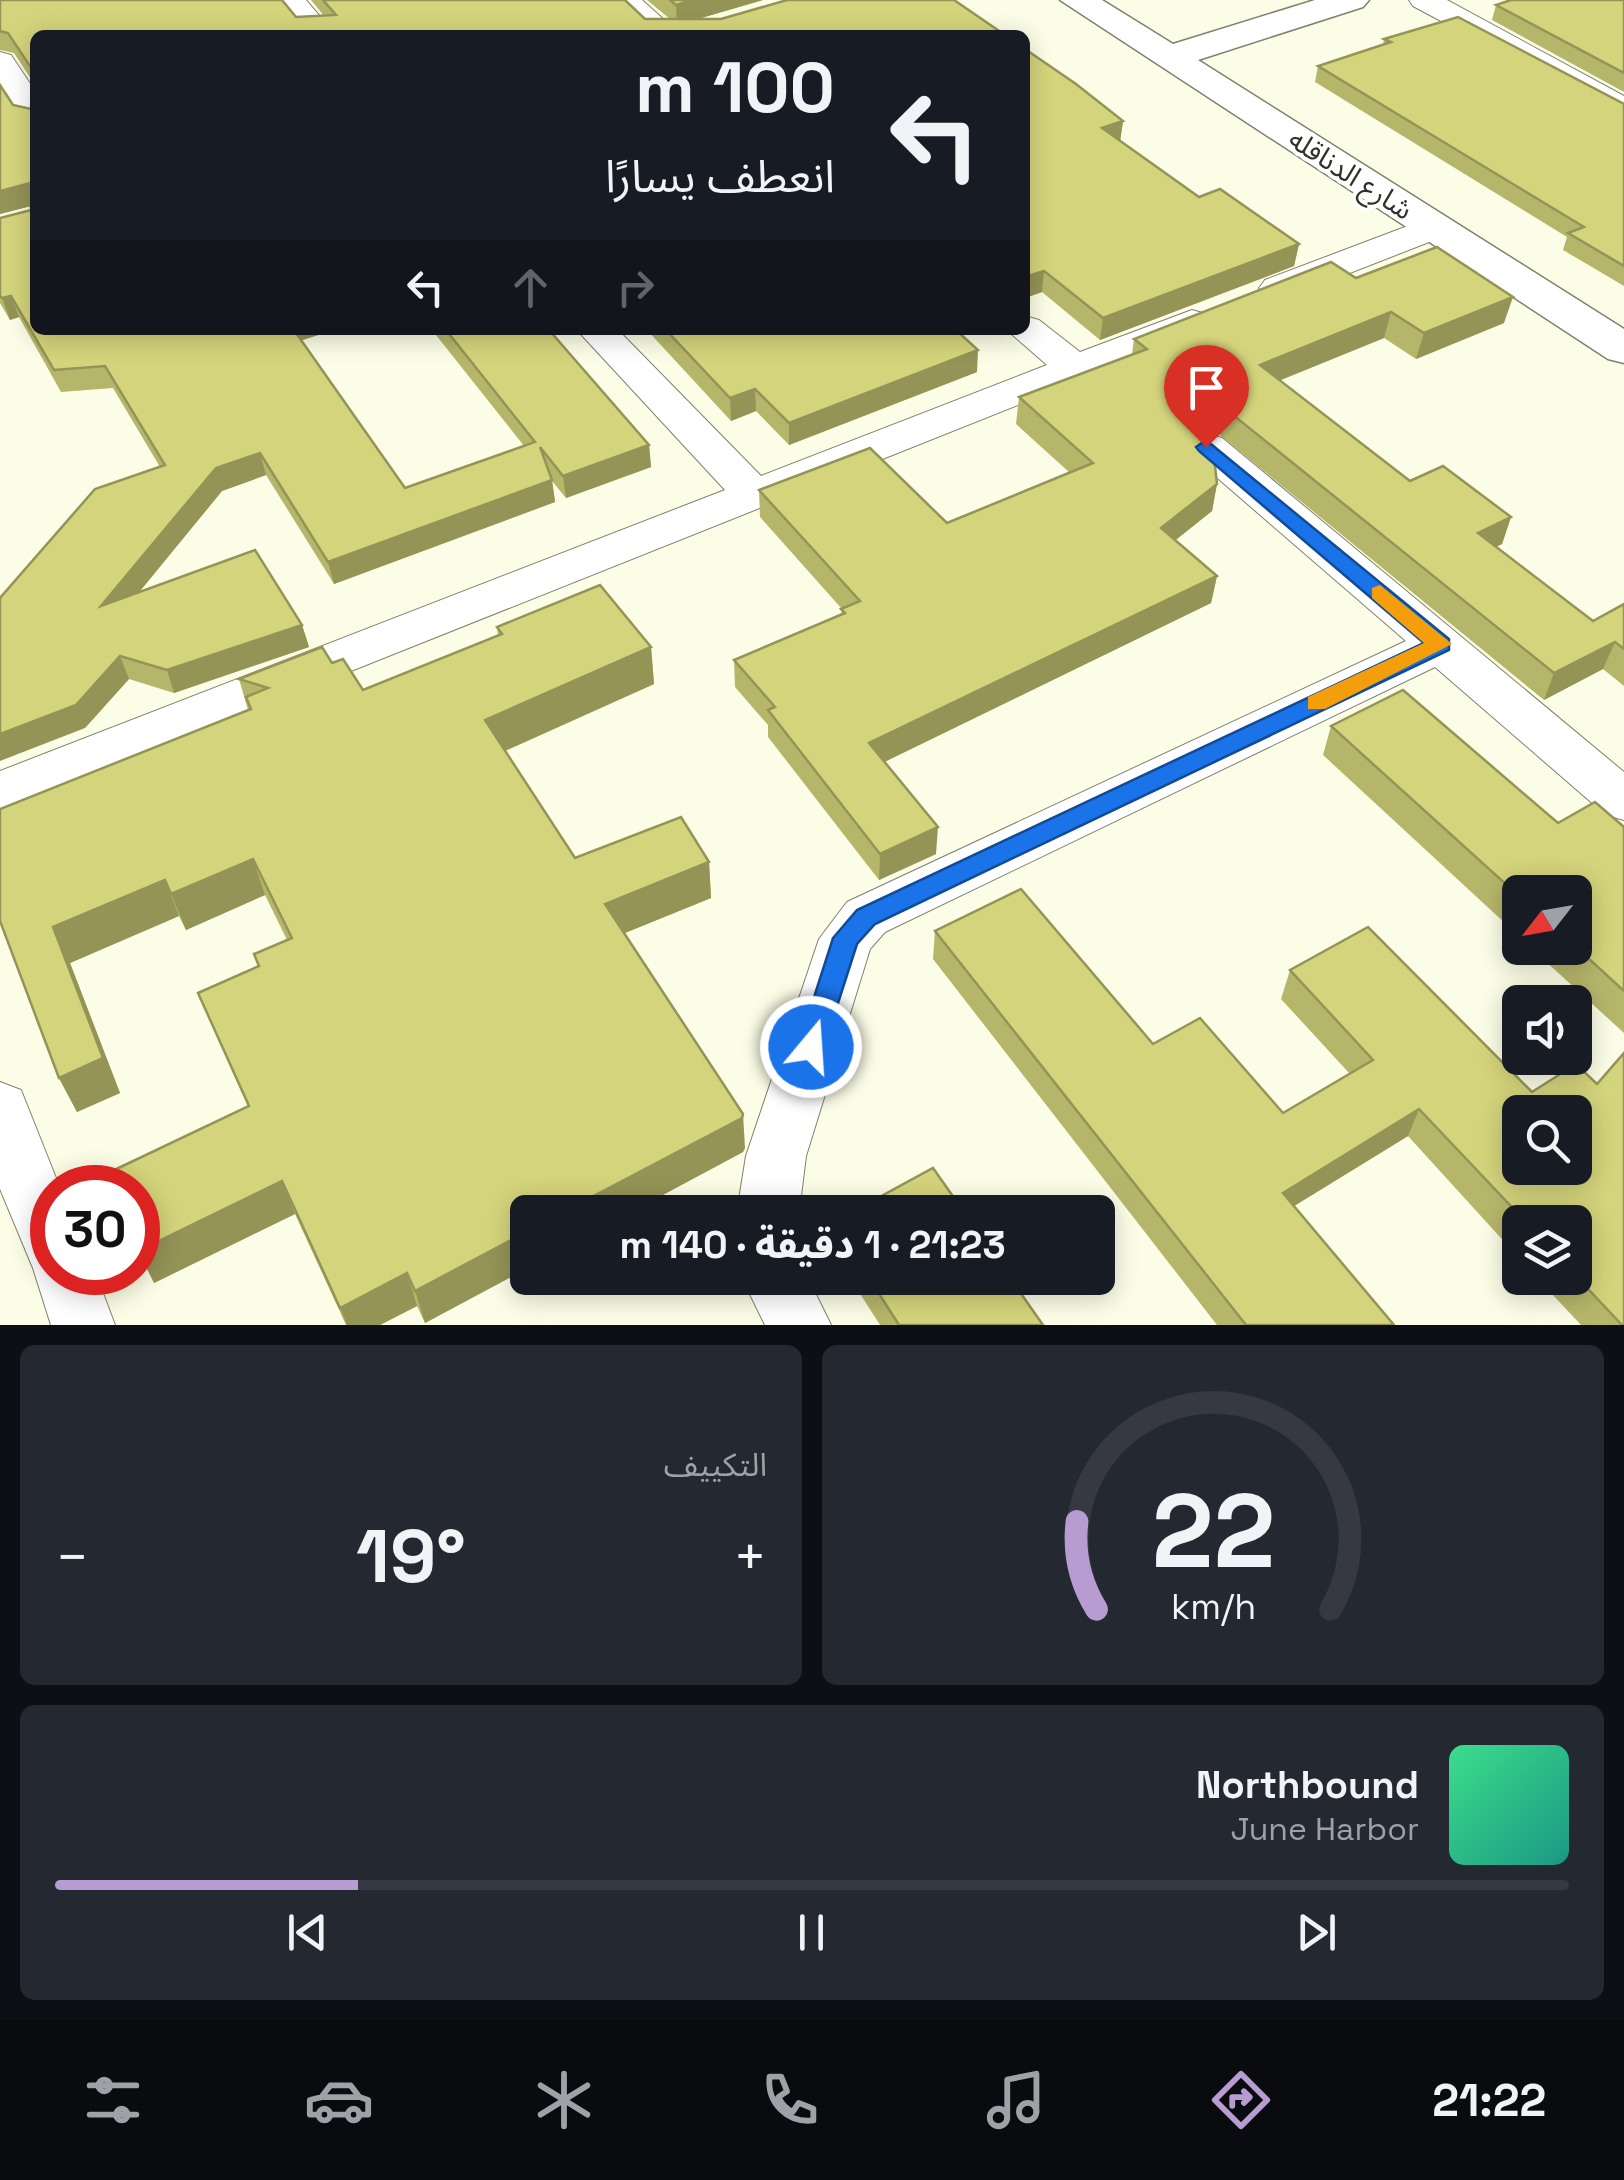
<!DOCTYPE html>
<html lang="ar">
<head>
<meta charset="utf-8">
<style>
  :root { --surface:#171b24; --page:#242831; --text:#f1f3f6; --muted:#9ea1a6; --line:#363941; --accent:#b79cd2 }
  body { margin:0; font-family:"Space Grotesk","Noto Sans Arabic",sans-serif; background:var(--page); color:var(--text); direction:rtl; height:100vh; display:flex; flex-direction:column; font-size:38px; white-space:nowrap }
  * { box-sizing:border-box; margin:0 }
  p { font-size:32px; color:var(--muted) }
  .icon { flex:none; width:55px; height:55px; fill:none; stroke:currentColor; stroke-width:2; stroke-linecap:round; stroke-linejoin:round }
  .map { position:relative; height:1325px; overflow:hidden; direction:ltr }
  .drawer { display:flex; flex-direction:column; gap:20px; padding:20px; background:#0d0f14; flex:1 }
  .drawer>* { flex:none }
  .banner { position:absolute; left:30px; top:30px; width:1000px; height:305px; border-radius:15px; box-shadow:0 5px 25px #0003; direction:rtl; background:#171b24; color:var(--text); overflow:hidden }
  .needle { width:65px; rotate:239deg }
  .tools { position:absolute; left:1502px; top:875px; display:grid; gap:20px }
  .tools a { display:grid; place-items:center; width:90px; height:90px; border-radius:15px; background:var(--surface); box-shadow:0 5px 25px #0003; font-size:50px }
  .speed { position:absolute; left:30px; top:1165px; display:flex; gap:20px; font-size:50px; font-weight:700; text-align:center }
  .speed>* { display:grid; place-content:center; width:130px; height:130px; border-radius:50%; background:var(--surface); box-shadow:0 5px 25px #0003; line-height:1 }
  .speed .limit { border:15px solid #d22; background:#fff; color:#111 }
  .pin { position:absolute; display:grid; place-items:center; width:85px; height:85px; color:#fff; margin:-102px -42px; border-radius:50% 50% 50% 0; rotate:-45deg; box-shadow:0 0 10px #0007 }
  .pin .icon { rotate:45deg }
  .me { position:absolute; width:110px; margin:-55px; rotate:18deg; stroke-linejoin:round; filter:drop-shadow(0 0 8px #0008) }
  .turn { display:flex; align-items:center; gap:35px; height:210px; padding:0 30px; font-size:45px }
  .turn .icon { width:130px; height:130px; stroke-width:2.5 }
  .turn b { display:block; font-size:70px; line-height:85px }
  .lanes { display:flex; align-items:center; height:95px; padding:0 30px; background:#0003; justify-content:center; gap:50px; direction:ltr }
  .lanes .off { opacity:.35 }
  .big { font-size:75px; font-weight:800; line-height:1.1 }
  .drawer .widget { flex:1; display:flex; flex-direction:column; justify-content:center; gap:15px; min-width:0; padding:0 35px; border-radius:15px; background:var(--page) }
  .drawer .dial { align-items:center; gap:0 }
  .dial svg { height:260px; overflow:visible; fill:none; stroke:var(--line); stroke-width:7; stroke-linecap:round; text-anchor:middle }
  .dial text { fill:var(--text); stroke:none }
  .song { display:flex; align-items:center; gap:30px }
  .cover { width:120px; height:120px; border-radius:15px; background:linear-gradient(135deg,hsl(150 70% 55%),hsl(170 70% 35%)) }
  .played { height:10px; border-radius:5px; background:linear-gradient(90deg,var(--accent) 20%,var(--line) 20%) }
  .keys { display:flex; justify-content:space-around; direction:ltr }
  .heat { display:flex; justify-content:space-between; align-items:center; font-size:55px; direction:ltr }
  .drawer .tiles { flex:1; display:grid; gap:20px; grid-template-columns:1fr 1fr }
  .widget:last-child { grid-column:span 2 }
  .trip { position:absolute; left:510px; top:1195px; width:605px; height:100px; border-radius:15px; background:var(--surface); box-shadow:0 5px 25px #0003; font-weight:800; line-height:100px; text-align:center; direction:rtl }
  .dock { display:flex; height:160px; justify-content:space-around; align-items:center; background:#090b0e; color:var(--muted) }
  .dock .icon { width:70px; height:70px }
  .dock .active { color:var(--accent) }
  .dock b { font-size:45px; color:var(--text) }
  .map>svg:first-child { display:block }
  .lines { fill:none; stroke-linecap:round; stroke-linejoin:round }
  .minor-casing { stroke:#80816c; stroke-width:2 }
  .tertiary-casing { stroke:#80816c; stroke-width:3 }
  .minor { fill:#fff; fill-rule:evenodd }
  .tertiary { fill:#fff; fill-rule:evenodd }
  .wall { fill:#b6b66b; fill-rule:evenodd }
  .shaded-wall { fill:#949457 }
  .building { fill:#d4d47c; stroke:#949457; stroke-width:2.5; fill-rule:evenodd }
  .route { fill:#1a73e8; stroke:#114b97; stroke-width:2.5 }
  .slow { fill:#f59e0b }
  .labels { text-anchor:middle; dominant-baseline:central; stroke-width:8; stroke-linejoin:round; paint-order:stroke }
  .far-street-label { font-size:28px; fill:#303128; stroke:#fff }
</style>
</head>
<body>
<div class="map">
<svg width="1624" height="1325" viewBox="0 0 1624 1325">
  <rect width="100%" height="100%" fill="#fcfde6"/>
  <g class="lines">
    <g class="minor-casing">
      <g id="minor">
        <path d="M275,0h31l30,35h-33z"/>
        <path d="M609,0h33l39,35h-35z"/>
        <path d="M1409,0h38l177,96v23l-211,-113z"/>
        <path d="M0,52l11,3 24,36v36l-12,-3 -23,-36z"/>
        <path d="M1434,216l13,3 5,8 -5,8 -156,61h-26l-6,-8 6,-8z"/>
        <path d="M1192,310l14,4 5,8 -5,8 -1206,481v-40l725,-281 -148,-160h41l143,146 286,-111 -40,-35h18v-14l14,4 41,32z"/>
        <path d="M1207,434l15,4 402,334v48l-18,-5 -171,-148 -550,265 -15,17 -64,207 -7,56h-62l9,-56 73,-217 28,-37 559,-261 -214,-185 -6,-9 6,-9z"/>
        <path d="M0,1082l21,8 39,98h-8v84h43l20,53h-64l-18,-57 -33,-79z"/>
        <path d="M742,1278h66l23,47h-66z"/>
      </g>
    </g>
    <g class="tertiary-casing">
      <path id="tertiary" d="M1060,0h42l71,44 142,-44h54l-6,7 -165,53 426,269v34l-16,-4z"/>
    </g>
    <use href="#minor" class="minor"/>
    <use href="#tertiary" class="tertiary"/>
  </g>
  <g class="wall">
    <path d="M0,0l296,17 28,-1 -13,-16h314l20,19h25l-23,-19h116l-65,19 307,16h-970v295h299l-32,10 103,148 119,-42 -92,-116h117l100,115 2,22 -85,31 -14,-17 3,21 -221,82 -68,-109 -44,16 -83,101 163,33 7,22 -135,46 -45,-14 -44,49 75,-261 -47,-79 -52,4 -42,-75 -9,3 -10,-17v-85l31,-8v-4l-31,8v-129l13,20 18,4v-30l-17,-26 -14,-3z"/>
    <path d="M1624,0v92l-132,-72 4,-15z"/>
    <path d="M1384,39l240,65v182l-61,-36 4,-13 -252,-155 3,-16 65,-21z"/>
    <path d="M1123,121l-3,20 79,56 100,47 -5,22 -194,74 -58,-48 -17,6z"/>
    <path d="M1356,278l148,45 -88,36 -32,-21 -104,42 130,101 101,36 -9,27 -6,3 97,74 31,-17v82l-21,-17 -59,31 -339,-277 -2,8 -5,2 19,51 -5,27 -37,29 42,36 -6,27 -327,159 52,92 -57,26 -111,-143v-12l-33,-38 -1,-27 107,-45 1,-6 -82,-92 -1,-27 188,33 123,-50 -54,-49 3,-27 113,-43 2,-15z"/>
    <path d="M647,330h309l21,42 -188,73 -33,-34 -25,10z"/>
    <path d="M497,627l154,20 3,37 -149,67 70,107 134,4 2,36 -86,35 120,215 -2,4 -112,60h-103v56l-103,55 -8,-17 -37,19h-34l-51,-111 -141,69 94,-177 -50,-113 60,-27 -4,-12 33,-14 -22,-45 -79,35 -7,-14 -109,47 50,130 -43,19 -18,-34 -59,-157 248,-211 -9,-31 93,-16 31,27 135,-54z"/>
    <path d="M1331,726l227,97 66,4v206l-93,-85h44v-56h-55v45l-197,-182z"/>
    <path d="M1021,889l132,155 47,-26 83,95 67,-39 -69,-75 9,-29 78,-43 164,165 44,-28 21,20 27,-31v272h-43l-44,-47h38v-56h-55v37l-112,-123 -114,70 100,119h-177l-284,-366 2,-28zM1520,1112h55v56h-55z"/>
    <path d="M850,1278h160l33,47h-163z"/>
  </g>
  <g class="shaded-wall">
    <path d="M693,0h70l-86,25 -1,-20z"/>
    <path d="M1123,121l-3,21 -18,-14z"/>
    <path d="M30,183l5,22 -35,9v-23z"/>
    <path d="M1299,244l-5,22 -194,74 3,-22z"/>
    <path d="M1044,271l-2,21 -17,6v-21z"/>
    <path d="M11,296l8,21 -9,3 -8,-22z"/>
    <path d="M1513,297l-9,26 -88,36 8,-26z"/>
    <path d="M1391,312l-7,26 -130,53 6,-26z"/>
    <path d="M290,330h44l-41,13z"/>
    <path d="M978,350l-1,22 -188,73v-22z"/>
    <path d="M755,389l1,22 -25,10 -1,-23z"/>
    <path d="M1208,405l-5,26 -14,5 -1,-14 6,-13z"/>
    <path d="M649,445l2,22 -85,31 -3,-22z"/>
    <path d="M260,453l6,22 -44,16 -113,138 -8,-23 115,-138z"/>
    <path d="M552,480l3,22 -221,82 -6,-22z"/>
    <path d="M1217,484l-5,27 -55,44 4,-27z"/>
    <path d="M1511,517l-9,27 -33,16 9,-27z"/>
    <path d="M1217,576l-6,27 -343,167 1,-27z"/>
    <path d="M302,625l7,22 -135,46 -7,-23z"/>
    <path d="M1615,642l-12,27 -59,31 10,-27z"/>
    <path d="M651,647l3,37 -163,73 -6,-37z"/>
    <path d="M120,656l9,23 -44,49 -85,33v-27z"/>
    <path d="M938,827l-2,27 -57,26 1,-26z"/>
    <path d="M253,859l12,36 -79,35 -15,-36z"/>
    <path d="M709,862l2,36 -101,41 -5,-35z"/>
    <path d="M165,880l14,36 -109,47 50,130 -43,19 -18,-34 -6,-151z"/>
    <path d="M1419,1109l-11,27 -135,83 10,-26z"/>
    <path d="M743,1114l2,34 -2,4 -112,60h-68z"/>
    <path d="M282,1181l13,33 -141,69 -16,-32z"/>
    <path d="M528,1231v37l-103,55 -10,-32z"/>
    <path d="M407,1273l10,33 -37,19h-33l-7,-17z"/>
  </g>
  <g class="building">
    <path d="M0,0h282l14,17 40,-2 -13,-15h302l20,19h76l66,-19h167l51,35h-970v295h259l111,158 130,-46 -89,-112h103l100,115 -86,31 -23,-29 12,33 -224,82 -68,-109 -44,15 -115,138 154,-56 47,75 -135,45 -47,-14 -44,49 -76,29v-136l95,-109 70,-24 -60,-99 -51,4 -43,-74 -9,2 -2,-2v-78l31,-8 -1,-27 -30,8v-106l13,20 18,4 1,-40 -24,-36 -8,-2z"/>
    <path d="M670,0h23l-17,5z"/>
    <path d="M1511,0h113v73l-128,-68z"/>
    <path d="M1458,17l166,87v162l-56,-33 16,-6 -266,-161 73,-24 -7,-3z"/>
    <path d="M1025,49l51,35 47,37 -21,7 97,69 21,-8 79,55 -196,74 -59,-47 -19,6z"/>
    <path d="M1437,247l76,50 -89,36 -33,-21 -131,53 150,116 33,-15 68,51 -33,16 115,88 31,-17v45l-9,-7 -61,31 -347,-279 1,11 -14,4 -6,13 25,26 4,36 -56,44 56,48 -348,167 69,84 -58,27 -112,-144 7,-3 -41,-47 111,-47 -4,-4 19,-8 -101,-111 111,-42 77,75 146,-60 -74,-66 128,-48 -13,-10 197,-77 25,16z"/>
    <path d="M666,330h290l22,20 -189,73 -34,-34 -25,9z"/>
    <path d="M600,585l51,62 -166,73 90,138 106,-41 28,45 -104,42 138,210 -1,4 -179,94h-35v19l-113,60 -8,-18 -67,35 -58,-127 -144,70v-63h-24l-6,-15 141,-67 -51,-113 61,-27 -5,-12 38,-16 -39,-79 -82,35 -6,-14 -112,47 50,131 -44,20 -59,-157v-112l251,-100 -5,-12 22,-9 -29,-9 83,-32 10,16 11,-4 20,31 139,-56 -5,-7z"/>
    <path d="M1403,690l155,133 37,-21 29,25v164l-49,-45v-54h-55v5l-189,-171z"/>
    <path d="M1021,889l132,155 47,-26 83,95 90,-53 -83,-90 78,-43 164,165 44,-28 21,20 27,-31v272h-2l-47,-50v-53h-49l-107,-113 -136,84 111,132h-148l-311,-394zM1520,1112h55v56h-55z"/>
    <path d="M933,1168l31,44h-112z"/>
    <path d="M869,1278h141l33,47h-144z"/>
  </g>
  <path class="route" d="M1206,440l243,199v11l-574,274 -18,20 -36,112h-19l-4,-9 35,-109 24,-28 567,-267 -225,-192 -3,-4z"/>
  <path class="slow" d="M1380,585l72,59 -127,65h-17v-12l116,-54 -52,-45v-10z"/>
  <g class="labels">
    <g class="far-street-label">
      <text transform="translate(1351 174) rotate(33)">شارع الدناقله</text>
    </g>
  </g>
</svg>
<div class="tools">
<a><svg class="needle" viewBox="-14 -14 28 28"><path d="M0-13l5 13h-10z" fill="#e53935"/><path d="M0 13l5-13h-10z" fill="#9ea1a6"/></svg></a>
<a><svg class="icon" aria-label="sound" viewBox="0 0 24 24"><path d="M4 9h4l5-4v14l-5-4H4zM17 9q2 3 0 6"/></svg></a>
<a><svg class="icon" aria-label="search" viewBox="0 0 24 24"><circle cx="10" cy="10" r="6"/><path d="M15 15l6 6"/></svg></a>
<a><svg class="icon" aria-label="layers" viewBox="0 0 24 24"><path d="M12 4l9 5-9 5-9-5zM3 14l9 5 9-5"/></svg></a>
</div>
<div class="speed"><div class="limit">30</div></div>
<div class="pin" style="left:1206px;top:447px;background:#d93025"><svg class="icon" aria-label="arrive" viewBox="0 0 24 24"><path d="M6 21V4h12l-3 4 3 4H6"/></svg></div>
<svg class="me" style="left:811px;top:1047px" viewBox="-20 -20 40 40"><circle r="17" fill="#1a73e8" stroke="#fff" stroke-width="3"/><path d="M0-11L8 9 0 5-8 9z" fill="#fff"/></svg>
<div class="trip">21:23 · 1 دقيقة · 140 m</div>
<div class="banner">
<div class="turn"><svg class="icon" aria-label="left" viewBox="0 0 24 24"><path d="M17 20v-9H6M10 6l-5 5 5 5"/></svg><div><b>100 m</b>انعطف يسارًا</div></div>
<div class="lanes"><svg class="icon" aria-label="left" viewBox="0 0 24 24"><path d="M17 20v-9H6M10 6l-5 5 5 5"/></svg><svg class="icon off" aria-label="ahead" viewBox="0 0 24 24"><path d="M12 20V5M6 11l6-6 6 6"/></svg><svg class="icon off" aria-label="right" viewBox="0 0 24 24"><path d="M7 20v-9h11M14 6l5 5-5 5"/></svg></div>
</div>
</div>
<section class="drawer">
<div class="tiles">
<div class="widget dial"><svg viewBox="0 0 100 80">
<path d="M14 69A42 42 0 1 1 86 69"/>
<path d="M14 69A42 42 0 0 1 8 42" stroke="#b79cd2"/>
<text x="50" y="56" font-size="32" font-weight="700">22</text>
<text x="50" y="72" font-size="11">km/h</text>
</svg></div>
<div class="widget"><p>التكييف</p>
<div class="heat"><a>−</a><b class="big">19°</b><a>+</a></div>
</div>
<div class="widget">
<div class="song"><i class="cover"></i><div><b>Northbound</b><p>June Harbor</p></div></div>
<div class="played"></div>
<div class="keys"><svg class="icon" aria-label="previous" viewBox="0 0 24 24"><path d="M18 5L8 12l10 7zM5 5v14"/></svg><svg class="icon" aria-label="pause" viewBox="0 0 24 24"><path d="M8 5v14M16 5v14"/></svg><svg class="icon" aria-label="next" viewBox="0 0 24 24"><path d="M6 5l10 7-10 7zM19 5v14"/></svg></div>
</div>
</div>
</section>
<nav class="dock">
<b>21:22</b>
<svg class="icon active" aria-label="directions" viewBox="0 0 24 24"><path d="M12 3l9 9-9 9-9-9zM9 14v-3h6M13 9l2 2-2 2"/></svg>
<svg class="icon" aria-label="music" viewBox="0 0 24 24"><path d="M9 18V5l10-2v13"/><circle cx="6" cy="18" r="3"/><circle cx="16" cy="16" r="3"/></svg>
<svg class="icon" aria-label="phone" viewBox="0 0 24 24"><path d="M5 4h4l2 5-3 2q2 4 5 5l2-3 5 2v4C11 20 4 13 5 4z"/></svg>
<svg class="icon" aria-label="climate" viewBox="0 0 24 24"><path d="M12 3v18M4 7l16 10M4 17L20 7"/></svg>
<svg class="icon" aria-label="car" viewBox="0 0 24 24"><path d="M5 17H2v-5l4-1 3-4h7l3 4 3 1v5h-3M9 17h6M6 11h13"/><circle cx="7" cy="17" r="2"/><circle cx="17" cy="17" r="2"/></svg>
<svg class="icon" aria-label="filters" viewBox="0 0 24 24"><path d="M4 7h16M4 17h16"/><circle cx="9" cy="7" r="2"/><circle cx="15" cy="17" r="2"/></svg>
</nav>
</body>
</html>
